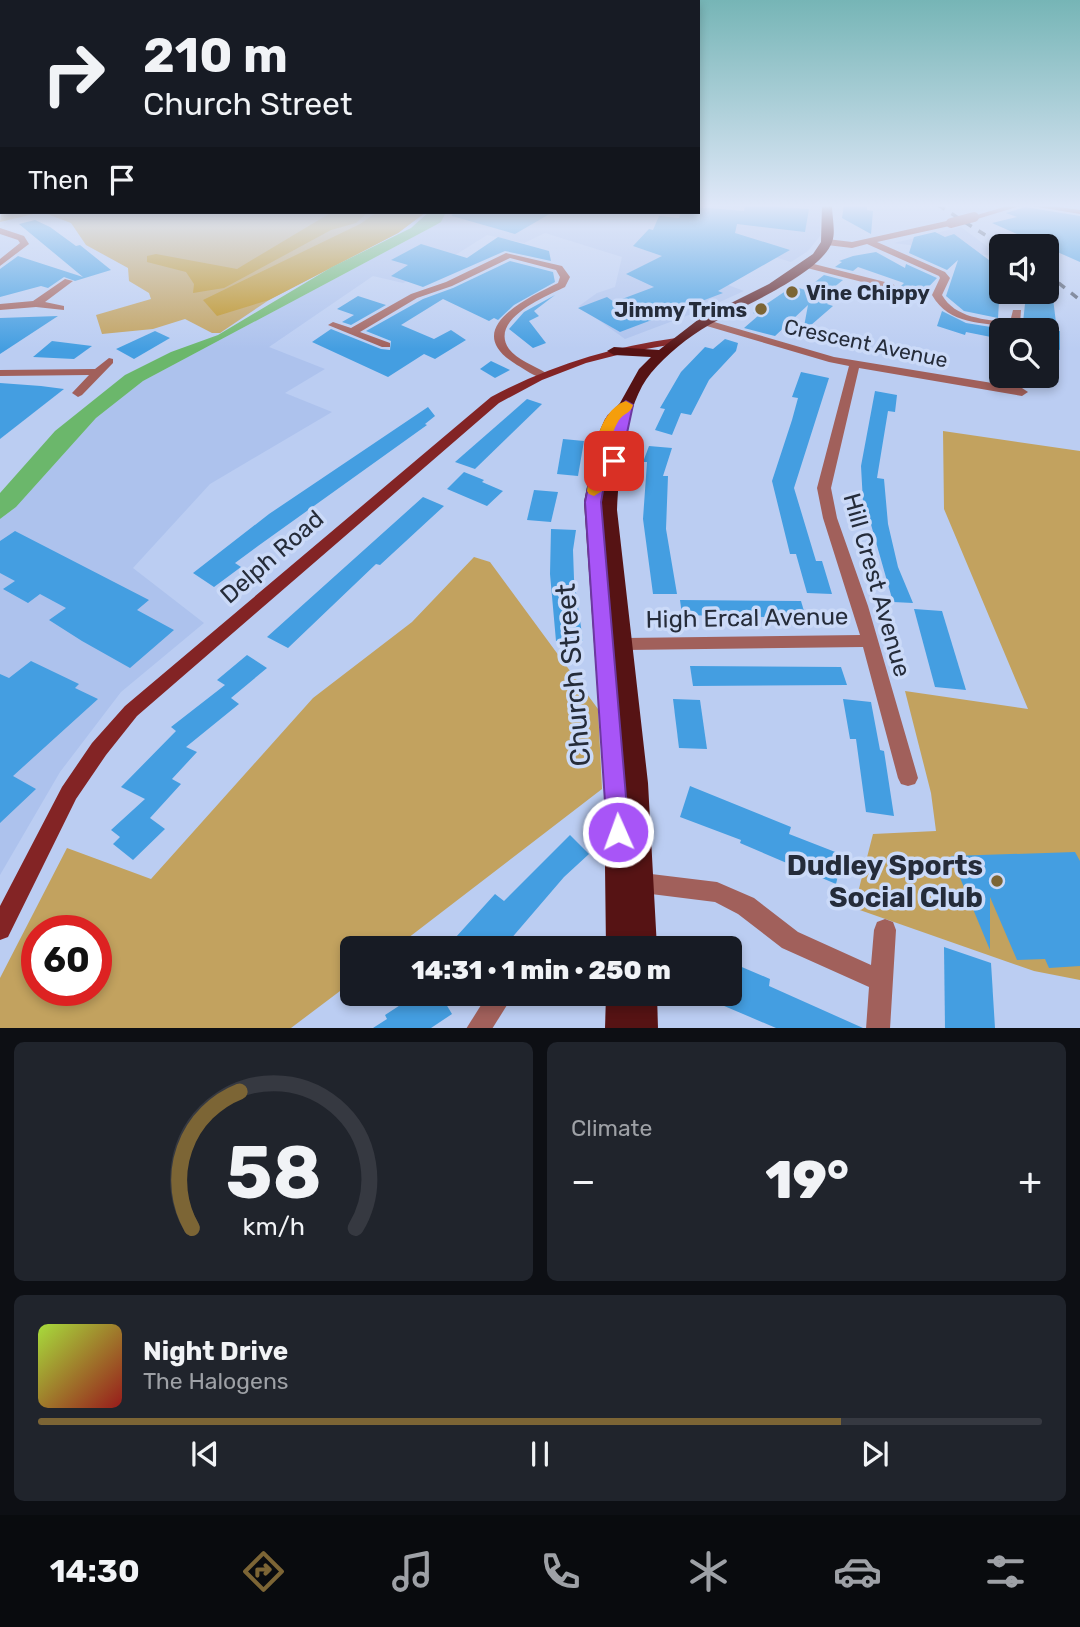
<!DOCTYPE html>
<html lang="en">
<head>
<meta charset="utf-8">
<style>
  :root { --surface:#171b24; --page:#20242c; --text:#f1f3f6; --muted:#9ea1a6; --line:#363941; --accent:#7c6535 }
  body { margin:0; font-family:Rubik,sans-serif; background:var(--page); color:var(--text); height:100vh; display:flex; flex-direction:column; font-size:26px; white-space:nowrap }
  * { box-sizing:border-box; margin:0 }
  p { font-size:23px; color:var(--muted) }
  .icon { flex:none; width:38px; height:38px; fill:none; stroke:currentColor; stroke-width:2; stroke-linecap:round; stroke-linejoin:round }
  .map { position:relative; height:1028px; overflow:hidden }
  .details { display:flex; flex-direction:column; gap:14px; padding:14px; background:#0d0f14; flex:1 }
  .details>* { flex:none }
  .guide { position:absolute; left:0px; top:0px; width:700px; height:214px; box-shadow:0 4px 10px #0003; background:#171b24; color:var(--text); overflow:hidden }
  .buttons { position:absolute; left:989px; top:234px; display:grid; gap:14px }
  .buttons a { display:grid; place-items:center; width:70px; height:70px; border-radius:10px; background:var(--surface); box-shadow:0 4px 10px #0003; font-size:35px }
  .speed { position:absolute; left:21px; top:915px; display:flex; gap:14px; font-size:35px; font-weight:700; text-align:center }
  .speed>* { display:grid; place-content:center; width:91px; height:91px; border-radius:50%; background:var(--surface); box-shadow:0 4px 10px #0003; line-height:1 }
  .speed .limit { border:10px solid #d22; background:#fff; color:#111 }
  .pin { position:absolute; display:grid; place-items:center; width:60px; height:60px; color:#fff; margin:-30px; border-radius:14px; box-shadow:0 4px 10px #0006 }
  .me { position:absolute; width:77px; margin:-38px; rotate:358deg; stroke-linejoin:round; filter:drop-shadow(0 0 5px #0008) }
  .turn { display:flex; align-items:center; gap:24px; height:147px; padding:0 28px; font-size:32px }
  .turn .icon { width:91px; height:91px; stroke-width:2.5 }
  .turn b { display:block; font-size:49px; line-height:60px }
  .then { display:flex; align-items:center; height:66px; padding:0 28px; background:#0003; gap:14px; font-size:26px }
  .big { font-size:52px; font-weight:800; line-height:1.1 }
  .details .tile { flex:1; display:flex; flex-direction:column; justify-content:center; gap:10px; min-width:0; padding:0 24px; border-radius:10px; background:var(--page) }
  .details .dial { align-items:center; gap:0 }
  .dial svg { height:182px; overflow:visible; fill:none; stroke:var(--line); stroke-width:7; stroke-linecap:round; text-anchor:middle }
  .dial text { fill:var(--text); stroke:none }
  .song { display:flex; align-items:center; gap:21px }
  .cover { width:84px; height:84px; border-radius:10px; background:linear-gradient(135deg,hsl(80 70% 55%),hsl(0 70% 35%)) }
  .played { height:7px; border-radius:4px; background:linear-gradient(90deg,var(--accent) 80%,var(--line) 80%) }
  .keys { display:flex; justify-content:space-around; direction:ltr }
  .heat { display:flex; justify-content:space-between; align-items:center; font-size:38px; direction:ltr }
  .details .tiles { flex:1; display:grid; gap:14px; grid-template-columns:1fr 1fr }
  .tile:last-child { grid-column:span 2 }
  .trip { position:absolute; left:340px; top:936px; width:402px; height:70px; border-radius:10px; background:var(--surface); box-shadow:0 4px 10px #0003; font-weight:800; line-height:70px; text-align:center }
  .dock { display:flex; height:112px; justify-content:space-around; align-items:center; background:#090b0e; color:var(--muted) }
  .dock .icon { width:49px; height:49px }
  .dock .current { color:var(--accent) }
  .dock b { font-size:32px; color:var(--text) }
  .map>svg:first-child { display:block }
  .built { fill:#adc2ed }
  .green { fill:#c2a25f; fill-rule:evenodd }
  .forest { fill:#be911f }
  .water { fill:#6bb76b }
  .building { fill:#449ee1 }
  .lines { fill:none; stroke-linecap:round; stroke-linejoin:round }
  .minor { fill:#a1605b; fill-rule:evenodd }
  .secondary { fill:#832425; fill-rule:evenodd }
  .primary { fill:#561314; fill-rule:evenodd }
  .rail { stroke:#4d576c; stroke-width:3.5; stroke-dasharray:8 8; stroke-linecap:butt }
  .minor-bridge { stroke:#a1605b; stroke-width:10 }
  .route { fill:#a855f7; stroke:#6d37a1; stroke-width:2 }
  .slow { fill:#f59e0b }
  .poi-dot { fill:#7c6535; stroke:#cbdaf8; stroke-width:2.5 }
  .labels { text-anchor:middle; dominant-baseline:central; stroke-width:7; stroke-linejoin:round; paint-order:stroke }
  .far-poi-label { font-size:21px; font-weight:bold; fill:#252c3a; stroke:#cbdaf8; text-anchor:start }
  .far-street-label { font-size:21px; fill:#252c3a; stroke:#cbdaf8 }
  .street-label { font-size:24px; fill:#252c3a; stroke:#cbdaf8 }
  .near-street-label { font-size:28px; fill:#252c3a; stroke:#cbdaf8 }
  .near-poi-label { font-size:28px; font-weight:bold; fill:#252c3a; stroke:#cbdaf8; text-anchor:end }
</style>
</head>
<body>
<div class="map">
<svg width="1080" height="1029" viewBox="0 0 1080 1029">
  <rect width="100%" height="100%" fill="#bbcdf2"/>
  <g class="built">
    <path d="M698,205h122v31l-12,15 -17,11 -29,-9 -34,32 16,6 -42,19 -77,29 -46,-33 18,-13 18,-6 7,-30 -77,-24 -21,10 -37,-8 -57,36 -27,12 -30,-7 -104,71 56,22 -40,24 47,19 -122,72 -77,84 71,55 -83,69 -61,80 -60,103v-356l16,-12 80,-89 47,-37 291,-155 12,-14h252z"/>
    <path d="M961,227l40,30 -107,-14z"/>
  </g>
  <g class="green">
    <path d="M2,209v3h424l-28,21 -129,67 -49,33h-8l-27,-14 -32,10 -51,5 -6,-19 55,-16 -2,-6 -20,-12 -1,-13 -42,-23 -15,-22 -29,-11 -42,10z"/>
    <path d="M943,431l137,20v529l-46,-9 -180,-63 19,-74 63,-3 -5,-38 -26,-102 123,18 -84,-200z"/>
    <path d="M474,557l16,5 108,147 4,80 -207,159h-43v34l-61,46h-291v-50l67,-130 84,31 162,-181 99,-76zM96,931v59h-59v-59z"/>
  </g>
  <g class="forest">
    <path d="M332,212h36l-12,11 -25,7 -107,58 -31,5 1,-9 -8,-12 -39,-10v-6l9,-2 81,15z"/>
    <path d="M377,212h49l-28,21 -129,67 -52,16 -14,-16 157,-76z"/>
  </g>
  <path class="water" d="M429,212h17l-5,10 -7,4 -291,155 -47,37 -80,89 -16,12v-26l55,-62 70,-56 46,-23 47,-17 114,-68 79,-39z"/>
  <g class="building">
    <path d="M745,205l64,4 -4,23 -68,-8 -2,9 55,17 -72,41 5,2 -103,39 -42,-24 29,-11 7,5 40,-15 -28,-13 36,-18 -29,-10 16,-17 4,1 6,-14 20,2 2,-6h17v-5l46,4z"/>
    <path d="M844,205h23v5l6,1 -2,23 -29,-16z"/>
    <path d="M1025,207l55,9v46l-88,-39 25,-6 -11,-4z"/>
    <path d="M453,212h100l-38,22 -63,-18z"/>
    <path d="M35,220l15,7 26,19 4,-1 31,25 -36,11 -11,-4 -16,11 -7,-2 -41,11v-28l18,-13 65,21 -64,-53z"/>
    <path d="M935,232l10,5 9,-3 47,35 -3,49 -34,-7 -18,-15 12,-36 -11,10 -38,-17 5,-16z"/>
    <path d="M498,237l51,14 2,10 -46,-10 -82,36 -32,-11 17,-11 -17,-5 30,-16 46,14z"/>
    <path d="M876,252l29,16 1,-4 31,14 -18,19 -23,-6 8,-8 -46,-16 -5,4 -18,-4 7,-5 -3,-1 14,-5z"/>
    <path d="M510,261l43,11 2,10 -41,23 -16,15 -4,-2 -5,3 -46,-22 -42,26 33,14 17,-9 15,10 -31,19 -11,-5 -36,23 -76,-35 19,-13 50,20 9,1 1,-9 -25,-10 57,-32 30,-11z"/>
    <path d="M824,275l19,5 -20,16 10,3 -6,5 6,2 -30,26 5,-27 -33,31 -31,-8 15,-13 -6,-2 40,-27 12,4z"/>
    <path d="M1046,290h6l5,41h3v19l-14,-3 -3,-21 -20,-4 3,-27 18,3z"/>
    <path d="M555,295l-21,16 5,5 -10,5 17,22 -13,5 -24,-19 15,-17z"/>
    <path d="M358,296l28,9 -35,20 -9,-3 12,-7 -17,-6z"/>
    <path d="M942,311l24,12 31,5 -1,10 -30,-6 -1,3 -28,-9z"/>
    <path d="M58,316l-58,38v-36z"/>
    <path d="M155,331l15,7 -36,21 -18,-10z"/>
    <path d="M725,339l13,4 -2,8 -27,29 -18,35 -10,-2 -9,22 -17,-5 10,-21 -5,-1 21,-36 24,-25 8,2z"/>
    <path d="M52,341l40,5 -18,13 -41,-2z"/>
    <path d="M491,361l19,9 -15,8 -15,-9z"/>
    <path d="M801,372l28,6 -35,110 22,73h6l10,33 -25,-1 -11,-39h-6l-18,-73 20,-61 6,-22 -6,-1z"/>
    <path d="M0,383l41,3 23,3 -64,50z"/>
    <path d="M875,391l22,4 -2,17 -7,-1 -11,67 7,1 4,45 10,43 15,36 -20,-1 -23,-81 -6,-1 -3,-54z"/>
    <path d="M527,399l15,5 -67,65 -20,-7z"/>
    <path d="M428,407l7,9 -10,8 2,1 -169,121 -23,17 6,4 -27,20 -21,-14 76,-59z"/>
    <path d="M563,439l21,2 -6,35 -21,-2z"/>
    <path d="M649,446l23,2 -9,28h5l-2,53 11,65h-24l-10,-75 4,-57h-4z"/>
    <path d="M464,472l20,8 -2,2 21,9 -16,15 -40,-17z"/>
    <path d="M534,490l24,2 -7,30 -24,-2z"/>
    <path d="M423,497l21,9 -64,59 -4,-1 -88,84 -21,-11z"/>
    <path d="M551,529l25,1 -3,20 1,29 9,62h-27l-6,-67z"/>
    <path d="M15,531l134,69 -12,10 37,20 -44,38 -48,-27 -33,-21 17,-12 -26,-14 -12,9 -25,-14 12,-8 -15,-8v-32z"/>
    <path d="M680,600l121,1 5,17 -124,-3z"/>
    <path d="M914,609l28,2 24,79 -31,-3z"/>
    <path d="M247,655l20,13 -36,30 8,6 -53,43 11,5 -25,27 9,5 -31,34 15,11 -32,31 -20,-16 7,-7 -9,-7 34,-31 -24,-12 55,-56 -5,-4 54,-42 -8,-5z"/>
    <path d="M31,661l48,23 -4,4 23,11 -85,77 23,13 -36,34v-149l9,4z"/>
    <path d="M690,666l151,1 6,18 -154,1z"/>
    <path d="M673,699l27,1 7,49 -28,-1z"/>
    <path d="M843,699l28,3 9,48 4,1 10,65 -28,-4 -10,-73h-6z"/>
    <path d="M690,786l101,41 -2,7 54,21 -7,29 -96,-41 1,-3 -61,-23z"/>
    <path d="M570,835l19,19 -25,23 -61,71h-57l49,-54 9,7z"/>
    <path d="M1075,852l5,9v105l-31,2 -4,-9 -28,1 -27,-63v53l-39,-94z"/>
    <path d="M944,947l47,16 4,65h-50z"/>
    <path d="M730,962l40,17 -1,7 94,42h-87l-80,-34h34z"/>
    <path d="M405,994h35l12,20 -21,14h-58l14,-9 -2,-4 23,-15z"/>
  </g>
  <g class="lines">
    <g class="minor">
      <path d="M1011,205h12l-49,15 -4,-3z"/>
      <path d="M1026,205h19l35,5v4z"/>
      <path d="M951,220l4,3 -1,2 -77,17 68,30 5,6 -8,17c13,23 43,25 68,27l3,-12h8l-1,14 14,7c-8,0 -14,-1 -22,-3 -31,-7 -62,-2 -80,-33l8,-17 -1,-2 -72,-32 -15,4 -25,-3 -4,-3 4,-3 25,3z"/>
      <path d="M0,228l24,8 5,8 -29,22v-7l20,-16 -2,-3 -18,-6z"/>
      <path d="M506,253l56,13 8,11 -5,10c-18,9 -77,32 -56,62 7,10 26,17 37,24v4c-10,2 -20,-7 -29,-12 -58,-35 8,-66 41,-82l2,-6 -4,-7 -46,-12 -58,28 -35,12 -57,34 30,11v4h-8l-54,-22 5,-3 18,6 60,-34 35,-12z"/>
      <path d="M806,262l87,22 2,2 -5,3 -87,-22 -2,-2z"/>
      <path d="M65,279l8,2 -28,21 19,4v4l-28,-3 -36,3v-6l33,-3z"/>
      <path d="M704,319l130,38 188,31 6,4 -6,4 -163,-28 -28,120 6,30 31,88 50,172 -3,6 -7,2 -7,-2 -3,-6 -35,-131 -238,3 -6,-2 -2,-4 2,-4 6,-2 235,-3 -37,-117 -6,-30 32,-122 -20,-4 -129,-38 -1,-2z"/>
      <path d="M109,358l4,1v4l-31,32 -4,2 -6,-4 17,-18 -89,1v-6l95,-1z"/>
      <path d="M643,873l74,9 37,16 44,34 73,33 3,-35 3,-8 8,-3 8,3 3,8 -6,99h-24l3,-42 -87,-39 -44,-34 -23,-12 -72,-9 -7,-3 -3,-7 3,-7z"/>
      <path d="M488,994h26l-22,35h-26z"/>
    </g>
    <path class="secondary" d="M676,338l4,1v4l-51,9 -43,11 -44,17 -43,23 -362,313 -31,39 -30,44 -68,138 -8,3v-34l62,-119 30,-44 33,-37 366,-309c58,-31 119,-50 185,-59z"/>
    <g class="primary">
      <path d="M822,205h10c0,11 4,28 0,37 -11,32 -94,66 -123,83 -21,12 -42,29 -58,48 -26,31 -32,96 -34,137l31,273 9,165h-51l-2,-163 -20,-283 13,-65 8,-18 15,-16 19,-34 12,-12 -37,-2 -7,-4 7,-4 45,3 40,-31 70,-35 44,-30 8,-12z"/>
      <path d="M606,994h51l1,35h-53z"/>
    </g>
    <g class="rail">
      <path d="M938,205l66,42"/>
      <path d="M1046,273l34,27"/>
    </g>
    <path class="minor-bridge" d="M951,223l23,-6"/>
  </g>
  <linearGradient id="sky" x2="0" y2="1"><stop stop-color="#76b5b6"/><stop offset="0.59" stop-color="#e0e8f9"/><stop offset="1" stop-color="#e0e8f9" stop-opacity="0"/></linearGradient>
  <rect width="1080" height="349" fill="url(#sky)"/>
  <path class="route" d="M626,401l7,4 -12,56 -7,4 -6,-2 -7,39 28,330 -3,8 -8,3 -8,-3 -3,-8 -22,-330 13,-65 10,-21z"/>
  <path class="slow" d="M626,401l7,4c-2,8 -9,8 -14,15 -12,19 -13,49 -17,71l-8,5 -5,-2 -2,-3c5,-27 8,-80 39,-90z"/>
  <g class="poi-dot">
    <circle cx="792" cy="292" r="7"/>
    <circle cx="761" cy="309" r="7"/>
    <circle cx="997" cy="881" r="7"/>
  </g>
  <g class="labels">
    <g class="far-poi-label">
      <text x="806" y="292">Vine Chippy</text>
      <text x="747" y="309" text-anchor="end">Jimmy Trims</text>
    </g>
    <g class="far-street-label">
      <text transform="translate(866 343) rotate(12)">Crescent Avenue</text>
    </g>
    <g class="street-label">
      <text transform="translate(272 557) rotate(-41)">Delph Road</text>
      <text transform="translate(877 585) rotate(74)">Hill Crest Avenue</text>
      <text transform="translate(747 618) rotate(-1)">High Ercal Avenue</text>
    </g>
    <g class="near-street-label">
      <text transform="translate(573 675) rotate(-95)">Church Street</text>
    </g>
    <g class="near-poi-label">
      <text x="983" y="865">Dudley Sports<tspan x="983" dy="32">Social Club</tspan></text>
    </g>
  </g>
</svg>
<div class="buttons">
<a><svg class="icon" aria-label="sound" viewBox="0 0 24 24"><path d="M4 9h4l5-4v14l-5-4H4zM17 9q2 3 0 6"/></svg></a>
<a><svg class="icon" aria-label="search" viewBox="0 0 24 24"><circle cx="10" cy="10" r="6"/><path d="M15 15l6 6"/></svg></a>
</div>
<div class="speed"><div class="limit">60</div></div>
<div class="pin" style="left:614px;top:461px;background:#d93025"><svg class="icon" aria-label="arrive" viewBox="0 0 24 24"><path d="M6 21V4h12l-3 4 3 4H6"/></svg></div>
<svg class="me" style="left:618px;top:832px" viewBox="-20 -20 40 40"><circle r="17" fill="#a855f7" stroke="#fff" stroke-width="3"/><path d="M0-11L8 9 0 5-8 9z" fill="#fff"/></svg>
<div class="trip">14:31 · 1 min · 250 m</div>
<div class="guide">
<div class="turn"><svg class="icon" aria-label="right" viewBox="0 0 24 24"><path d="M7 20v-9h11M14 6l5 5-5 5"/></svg><div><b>210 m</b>Church Street</div></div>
<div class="then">Then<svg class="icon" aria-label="arrive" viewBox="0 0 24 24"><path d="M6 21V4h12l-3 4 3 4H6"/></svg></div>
</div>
</div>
<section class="details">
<div class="tiles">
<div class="tile dial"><svg viewBox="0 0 100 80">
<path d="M14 69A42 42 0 1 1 86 69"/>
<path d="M14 69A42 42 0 0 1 35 9" stroke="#7c6535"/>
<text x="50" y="56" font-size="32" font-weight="700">58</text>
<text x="50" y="72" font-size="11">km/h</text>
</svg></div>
<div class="tile"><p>Climate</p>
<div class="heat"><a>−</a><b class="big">19°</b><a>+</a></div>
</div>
<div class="tile">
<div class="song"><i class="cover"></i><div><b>Night Drive</b><p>The Halogens</p></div></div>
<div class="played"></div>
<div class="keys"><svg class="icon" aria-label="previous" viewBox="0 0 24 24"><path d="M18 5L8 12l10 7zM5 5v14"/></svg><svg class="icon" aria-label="pause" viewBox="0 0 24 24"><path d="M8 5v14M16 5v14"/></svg><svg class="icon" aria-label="next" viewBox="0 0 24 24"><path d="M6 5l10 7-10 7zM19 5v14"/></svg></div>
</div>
</div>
</section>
<nav class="dock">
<b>14:30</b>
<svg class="icon current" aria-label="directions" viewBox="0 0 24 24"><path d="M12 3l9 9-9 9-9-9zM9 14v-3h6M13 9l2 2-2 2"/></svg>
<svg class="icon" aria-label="music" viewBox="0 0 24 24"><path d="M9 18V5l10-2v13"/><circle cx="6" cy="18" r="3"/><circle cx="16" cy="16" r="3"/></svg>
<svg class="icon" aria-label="phone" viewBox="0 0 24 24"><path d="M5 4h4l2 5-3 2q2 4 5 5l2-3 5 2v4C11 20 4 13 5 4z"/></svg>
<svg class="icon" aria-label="climate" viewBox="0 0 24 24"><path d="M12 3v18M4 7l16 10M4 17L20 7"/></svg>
<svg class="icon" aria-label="car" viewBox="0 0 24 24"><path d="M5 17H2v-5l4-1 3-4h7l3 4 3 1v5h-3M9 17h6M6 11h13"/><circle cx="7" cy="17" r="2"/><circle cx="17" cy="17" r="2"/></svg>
<svg class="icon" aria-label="filters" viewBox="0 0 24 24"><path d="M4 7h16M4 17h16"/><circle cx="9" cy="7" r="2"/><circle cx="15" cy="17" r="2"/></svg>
</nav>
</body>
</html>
